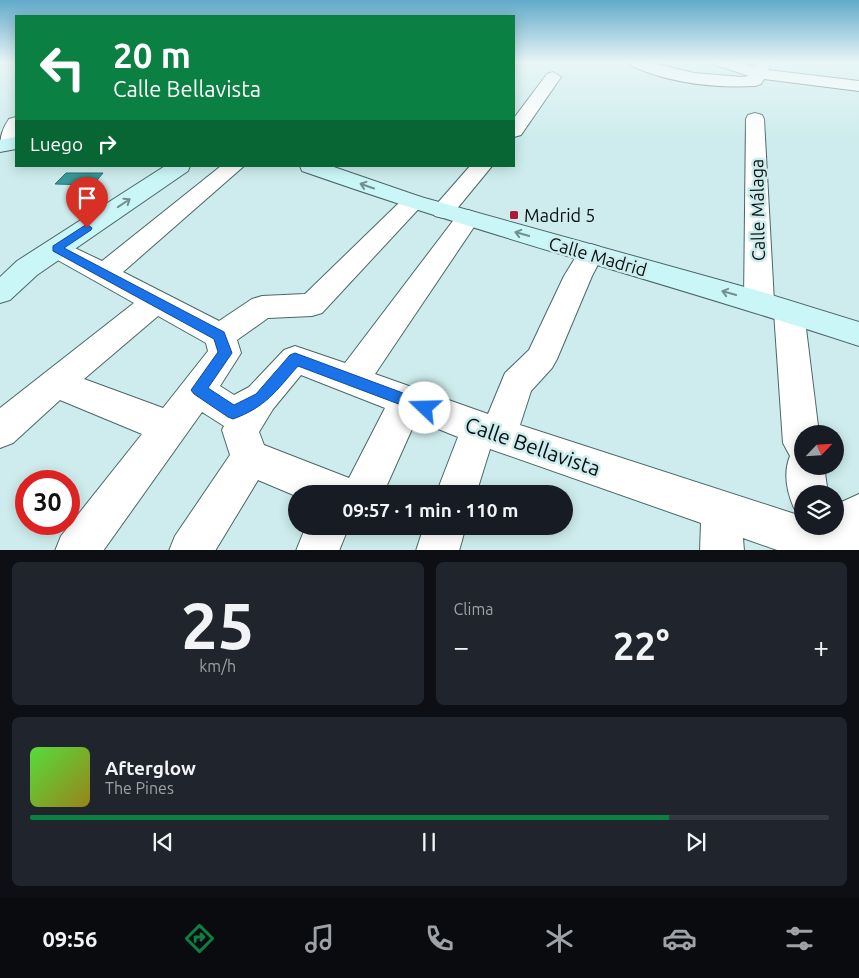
<!DOCTYPE html>
<html lang="es">
<head>
<meta charset="utf-8">
<style>
  :root { --surface:#171b24; --page:#20242c; --text:#f1f3f6; --muted:#9ea1a6; --line:#363941; --accent:#0b8043 }
  body { margin:0; font-family:Ubuntu,sans-serif; background:var(--page); color:var(--text); height:100vh; display:flex; flex-direction:column; font-size:19px; white-space:nowrap }
  * { box-sizing:border-box; margin:0 }
  p { font-size:16px; color:var(--muted) }
  .icon { flex:none; width:28px; height:28px; fill:none; stroke:currentColor; stroke-width:2; stroke-linecap:round; stroke-linejoin:round }
  .map { position:relative; height:550px; overflow:hidden }
  .details { display:flex; flex-direction:column; gap:12px; padding:12px; background:#0d0f14; flex:1 }
  .details>* { flex:none }
  .banner { position:absolute; left:15px; top:15px; width:500px; height:152px; border-radius:0px; box-shadow:0 2px 12px #0003; background:#0b8043; color:#fff; overflow:hidden }
  .needle { width:32px; rotate:65deg }
  .buttons { position:absolute; left:794px; top:425px; display:grid; gap:10px }
  .buttons a { display:grid; place-items:center; width:50px; height:50px; border-radius:50%; background:var(--surface); box-shadow:0 2px 12px #0003; font-size:25px }
  .speed { position:absolute; left:15px; top:470px; display:flex; gap:10px; font-size:25px; font-weight:700; text-align:center }
  .speed>* { display:grid; place-content:center; width:65px; height:65px; border-radius:50%; background:var(--surface); box-shadow:0 2px 12px #0003; line-height:1 }
  .speed .limit { border:8px solid #d22; background:#fff; color:#111 }
  .pin { position:absolute; display:grid; place-items:center; width:42px; height:42px; color:#fff; margin:-51px -21px; border-radius:50% 50% 50% 0; rotate:-45deg; box-shadow:0 0 5px #0007 }
  .pin .icon { rotate:45deg }
  .me { position:absolute; width:55px; margin:-28px; rotate:291deg; stroke-linejoin:round; filter:drop-shadow(0 0 4px #0008) }
  .turn { display:flex; align-items:center; gap:18px; height:105px; padding:0 15px; font-size:22px }
  .turn .icon { width:65px; height:65px; stroke-width:2.5 }
  .turn b { display:block; font-size:35px; line-height:42px }
  .then { display:flex; align-items:center; height:48px; padding:0 15px; background:#0003; gap:10px; font-size:19px }
  .big { font-size:38px; font-weight:700; line-height:1.1 }
  .details .widget { flex:1; display:flex; flex-direction:column; justify-content:center; gap:8px; min-width:0; padding:0 18px; border-radius:8px; background:var(--page) }
  .details .dial { align-items:center; gap:0 }
  .dial b { font-size:65px; line-height:1 }
  .song { display:flex; align-items:center; gap:15px }
  .cover { width:60px; height:60px; border-radius:8px; background:linear-gradient(135deg,hsl(110 70% 55%),hsl(50 70% 35%)) }
  .played { height:5px; border-radius:2px; background:linear-gradient(90deg,var(--accent) 80%,var(--line) 80%) }
  .keys { display:flex; justify-content:space-around; direction:ltr }
  .heat { display:flex; justify-content:space-between; align-items:center; font-size:28px; direction:ltr }
  .details .tiles { flex:1; display:grid; gap:12px; grid-template-columns:1fr 1fr }
  .widget:last-child { grid-column:span 2 }
  .trip { position:absolute; left:288px; top:485px; width:285px; height:50px; border-radius:25px; background:var(--surface); box-shadow:0 2px 12px #0003; font-weight:700; line-height:50px; text-align:center }
  .menu { display:flex; height:80px; justify-content:space-around; align-items:center; background:#090b0e; color:var(--muted) }
  .menu .icon { width:35px; height:35px }
  .menu .active { color:var(--accent) }
  .menu b { font-size:22px; color:var(--text) }
  .map>svg:first-child { display:block }
  .water { fill:#389a9b; stroke:#297172 }
  .lines { fill:none; stroke-linecap:round; stroke-linejoin:round }
  .street-casing { stroke:#4c6767; stroke-width:2 }
  .secondary-casing { stroke:#4c6767; stroke-width:2 }
  .street { fill:#fff; fill-rule:evenodd }
  .secondary { fill:#cbf6f7; fill-rule:evenodd }
  .oneway { stroke:#728f90 }
  .route { fill:#1a73e8; stroke:#114b97 }
  .poi-dot { fill:#ae1939; stroke:#ceeced; stroke-width:2 }
  .labels { text-anchor:middle; dominant-baseline:central; stroke-width:5; stroke-linejoin:round; paint-order:stroke }
  .street-label { font-size:18px; fill:#061111; stroke:#ceeced }
  .poi-label { font-size:18px; fill:#061111; stroke:#ceeced; text-anchor:start }
  .near-street-label { font-size:21px; fill:#061111; stroke:#ceeced }
</style>
</head>
<body>
<div class="map">
<svg width="859" height="551" viewBox="0 0 859 551">
  <rect width="100%" height="100%" fill="#ceeced"/>
  <path class="water" d="M66,173h37l-10,12 -38,-1z"/>
  <g class="lines">
    <g class="street-casing">
      <g id="street">
        <path d="M627,62h20l47,11 48,4 7,-1 -33,-11 -3,-3h22l19,5 3,-5h14l-3,8 91,11v10l-95,-12 -3,5 -6,2c-42,2 -87,-3 -125,-21z"/>
        <path d="M553,72l8,5 -40,58 -7,2v-19l33,-44z"/>
        <path d="M755,113l7,2 2,4 10,183 -5,8 -10,3 -10,-3 -5,-8 2,-183 2,-4z"/>
        <path d="M16,117v27l-3,5 -13,1c0,-13 2,-21 9,-31z"/>
        <path d="M221,166h23l-121,106 96,49 33,-22 10,-3 43,-2 100,-97 8,-2 8,2 4,5 -103,111 -10,3 -44,2 -31,22 4,13 -21,33 14,9 15,-8 35,-37 11,-4 50,17 114,-150 9,-3 9,3 3,5 -105,156 113,40 17,-41 24,-23 35,-74 18,-29 9,-3 9,3 4,6 -12,23 -35,83 -5,9 -21,23 -11,34 278,90 4,-2v13h33v-21l24,-11v57h-79l-37,-13 1,13h-44l1,-28 -211,-74 -14,45h-40l22,-57 -42,-17 -33,74h-87v2l-38,-16 -43,71h-46l6,-15 55,-81 -8,-25 2,-4 -22,-14 -99,139h-48l6,-15 81,-102 -82,-34 -47,43 -13,5v-40l134,-105 -87,-49 -4,-6 4,-6 9,-3 46,22zM158,316l48,27 2,8 -45,57 -79,-29zM301,375l84,33 -36,70 -85,-33 -5,-13 14,-23z"/>
        <path d="M470,166h22l-41,50 -8,2 -8,-2 -4,-5 4,-5z"/>
        <path d="M789,301l10,3 5,8 15,122h-17v32h22l4,28h-26v18l-8,-4c-7,-16 -11,-35 -4,-52l-7,-13 -9,-131 5,-8z"/>
        <path d="M306,526h43l-10,25h-43z"/>
        <path d="M424,526h42l-7,25h-43z"/>
      </g>
    </g>
    <g class="secondary-casing">
      <g id="secondary">
        <path d="M16,137v12l-16,3v-12z"/>
        <path d="M165,166h25l-2,5 -151,104 -27,25 -10,3v-26l17,-16z"/>
        <path d="M300,166h31l90,31 338,94 100,31v24c-185,-61 -373,-110 -557,-175z"/>
      </g>
    </g>
    <use href="#street" class="street"/>
    <use href="#secondary" class="secondary"/>
  </g>
  <defs><path id="oneway-shaft" d="M-6 0H5M1.5-3L5.5 0L1.5 3" fill="none" stroke-width="1.6" stroke-linecap="round" stroke-linejoin="round" transform="scale(1.25)"/></defs>
  <g class="oneway">
    <use href="#oneway-shaft" transform="translate(367 186) rotate(-161)"/>
    <use href="#oneway-shaft" transform="translate(124 203) rotate(-34)"/>
    <use href="#oneway-shaft" transform="translate(522 234) rotate(-164)"/>
    <use href="#oneway-shaft" transform="translate(729 293) rotate(-164)"/>
  </g>
  <linearGradient id="sky" x2="0" y2="1"><stop stop-color="#61aac9"/><stop offset="0.45" stop-color="#e9f6f7"/><stop offset="1" stop-color="#e9f6f7" stop-opacity="0"/></linearGradient>
  <rect width="859" height="139" fill="url(#sky)"/>
  <path class="route" d="M87,224l5,4 -1,2 -27,18 160,84 8,21 -24,35 26,17 22,-11 34,-39 5,-2 135,50 2,5 -2,4 -5,2 -127,-48c-22,25 -32,41 -65,53l-5,-2 -34,-23 -3,-4 27,-38 -4,-13 -161,-88v-5z"/>
  <rect class="poi-dot" x="509" y="210" width="10" height="10" rx="2.5"/>
  <g class="labels">
    <g class="street-label">
      <text transform="translate(757 210) rotate(-91)">Calle Málaga</text>
      <text transform="translate(598 256) rotate(16)">Calle Madrid</text>
    </g>
    <g class="poi-label">
      <text x="524" y="215">Madrid 5</text>
    </g>
    <g class="near-street-label">
      <text transform="translate(533 446) rotate(19)">Calle Bellavista</text>
    </g>
  </g>
</svg>
<div class="buttons">
<a><svg class="needle" viewBox="-14 -14 28 28"><path d="M0-13l5 13h-10z" fill="#e53935"/><path d="M0 13l5-13h-10z" fill="#9ea1a6"/></svg></a>
<a><svg class="icon" aria-label="layers" viewBox="0 0 24 24"><path d="M12 4l9 5-9 5-9-5zM3 14l9 5 9-5"/></svg></a>
</div>
<div class="speed"><div class="limit">30</div></div>
<div class="pin" style="left:87px;top:228px;background:#d93025"><svg class="icon" aria-label="arrive" viewBox="0 0 24 24"><path d="M6 21V4h12l-3 4 3 4H6"/></svg></div>
<svg class="me" style="left:425px;top:408px" viewBox="-20 -20 40 40"><circle r="19" fill="#fff"/><path d="M0-13L10 11 0 6-10 11z" fill="#1a73e8"/></svg>
<div class="trip">09:57 · 1 min · 110 m</div>
<div class="banner">
<div class="turn"><svg class="icon" aria-label="left" viewBox="0 0 24 24"><path d="M17 20v-9H6M10 6l-5 5 5 5"/></svg><div><b>20 m</b>Calle Bellavista</div></div>
<div class="then">Luego<svg class="icon" aria-label="right" viewBox="0 0 24 24"><path d="M7 20v-9h11M14 6l5 5-5 5"/></svg></div>
</div>
</div>
<section class="details">
<div class="tiles">
<div class="widget dial"><b>25</b><p>km/h</p></div>
<div class="widget"><p>Clima</p>
<div class="heat"><a>−</a><b class="big">22°</b><a>+</a></div>
</div>
<div class="widget">
<div class="song"><i class="cover"></i><div><b>Afterglow</b><p>The Pines</p></div></div>
<div class="played"></div>
<div class="keys"><svg class="icon" aria-label="previous" viewBox="0 0 24 24"><path d="M18 5L8 12l10 7zM5 5v14"/></svg><svg class="icon" aria-label="pause" viewBox="0 0 24 24"><path d="M8 5v14M16 5v14"/></svg><svg class="icon" aria-label="next" viewBox="0 0 24 24"><path d="M6 5l10 7-10 7zM19 5v14"/></svg></div>
</div>
</div>
</section>
<nav class="menu">
<b>09:56</b>
<svg class="icon active" aria-label="directions" viewBox="0 0 24 24"><path d="M12 3l9 9-9 9-9-9zM9 14v-3h6M13 9l2 2-2 2"/></svg>
<svg class="icon" aria-label="music" viewBox="0 0 24 24"><path d="M9 18V5l10-2v13"/><circle cx="6" cy="18" r="3"/><circle cx="16" cy="16" r="3"/></svg>
<svg class="icon" aria-label="phone" viewBox="0 0 24 24"><path d="M5 4h4l2 5-3 2q2 4 5 5l2-3 5 2v4C11 20 4 13 5 4z"/></svg>
<svg class="icon" aria-label="climate" viewBox="0 0 24 24"><path d="M12 3v18M4 7l16 10M4 17L20 7"/></svg>
<svg class="icon" aria-label="car" viewBox="0 0 24 24"><path d="M5 17H2v-5l4-1 3-4h7l3 4 3 1v5h-3M9 17h6M6 11h13"/><circle cx="7" cy="17" r="2"/><circle cx="17" cy="17" r="2"/></svg>
<svg class="icon" aria-label="filters" viewBox="0 0 24 24"><path d="M4 7h16M4 17h16"/><circle cx="9" cy="7" r="2"/><circle cx="15" cy="17" r="2"/></svg>
</nav>
</body>
</html>
